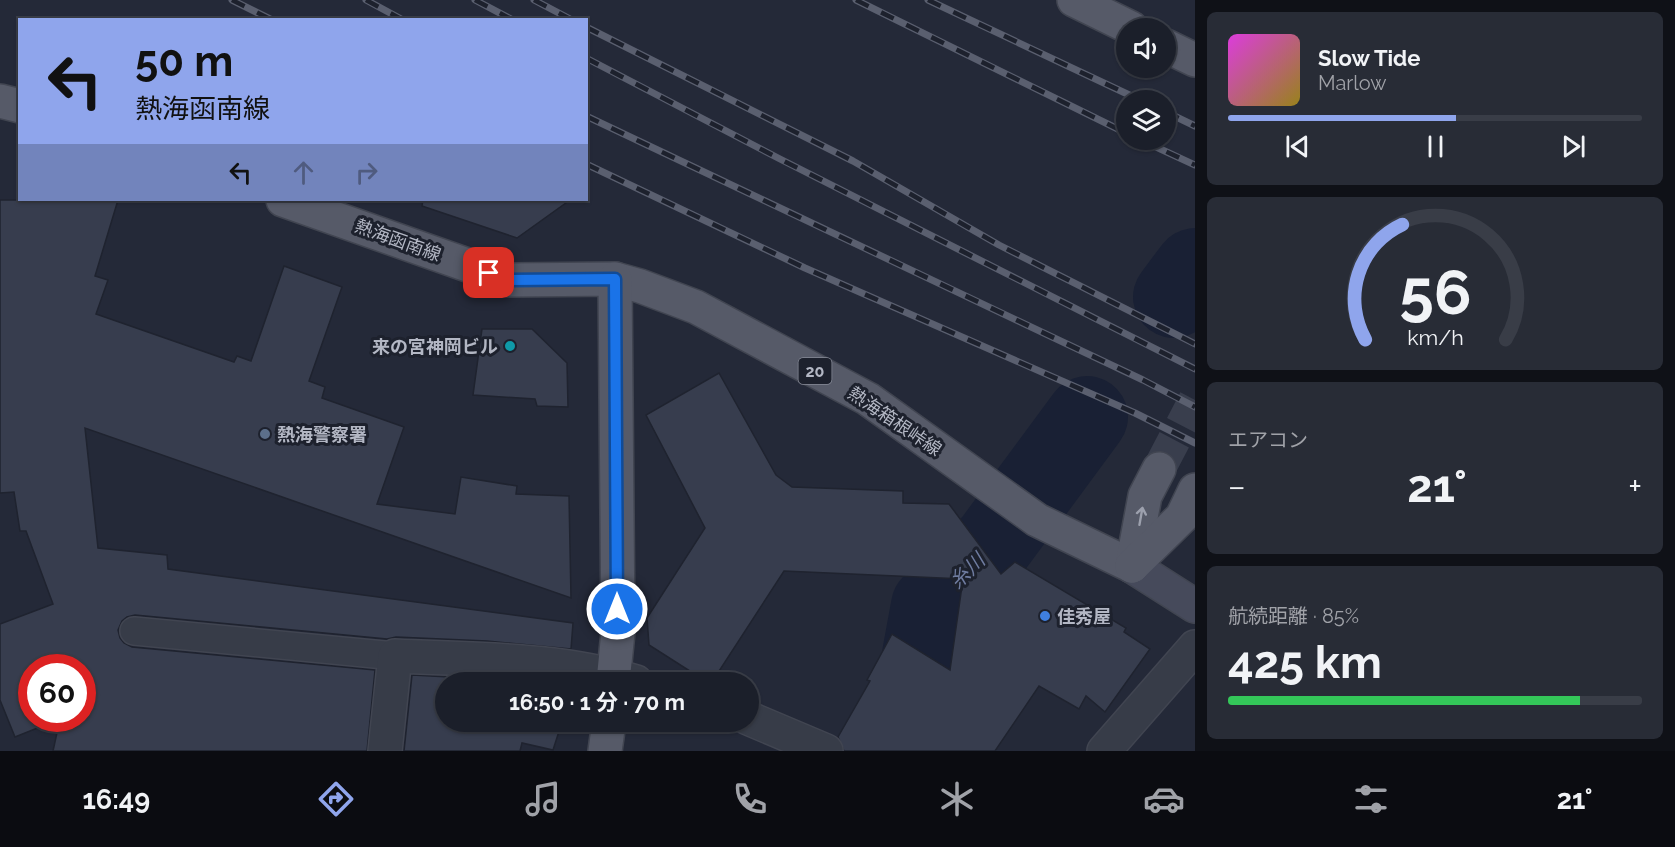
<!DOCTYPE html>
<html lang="ja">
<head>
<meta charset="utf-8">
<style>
  :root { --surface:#1b1f2a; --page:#282c36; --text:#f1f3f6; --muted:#a0a2a8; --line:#393d47; --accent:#8fa5ec }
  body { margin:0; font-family:Raleway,"Noto Sans JP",sans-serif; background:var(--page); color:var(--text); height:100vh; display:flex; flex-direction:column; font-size:22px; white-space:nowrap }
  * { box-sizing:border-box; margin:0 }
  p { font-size:20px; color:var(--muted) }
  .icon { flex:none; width:33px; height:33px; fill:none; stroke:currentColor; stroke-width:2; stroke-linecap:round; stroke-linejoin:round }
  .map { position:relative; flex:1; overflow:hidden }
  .panel { display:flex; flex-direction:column; gap:12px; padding:12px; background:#0f1117; width:480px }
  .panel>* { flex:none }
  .hud { position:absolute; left:18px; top:18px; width:570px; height:183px; border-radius:0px; box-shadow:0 2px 4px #0004,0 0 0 2px var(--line); background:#8fa5ec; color:#111; overflow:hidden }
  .tools { position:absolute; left:1116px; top:18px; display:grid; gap:12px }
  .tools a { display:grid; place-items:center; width:60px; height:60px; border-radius:50%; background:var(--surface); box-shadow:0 2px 4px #0004,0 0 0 2px var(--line); font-size:30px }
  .speed { position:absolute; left:18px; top:654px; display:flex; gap:12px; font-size:30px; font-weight:700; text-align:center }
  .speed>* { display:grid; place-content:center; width:78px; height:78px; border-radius:50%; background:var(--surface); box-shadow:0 2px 4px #0004,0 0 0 2px var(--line); line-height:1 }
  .speed .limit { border:9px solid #d22; background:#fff; color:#111 }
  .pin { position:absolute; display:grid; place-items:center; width:51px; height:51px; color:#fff; margin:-26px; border-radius:12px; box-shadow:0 3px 9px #0006 }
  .me { position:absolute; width:66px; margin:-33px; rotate:0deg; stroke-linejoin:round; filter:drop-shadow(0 0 4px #0008) }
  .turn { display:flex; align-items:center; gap:21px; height:126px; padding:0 18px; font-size:27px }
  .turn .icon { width:78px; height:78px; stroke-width:2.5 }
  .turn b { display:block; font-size:42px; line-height:51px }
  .lanes { display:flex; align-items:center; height:57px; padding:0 18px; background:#0003; justify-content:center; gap:30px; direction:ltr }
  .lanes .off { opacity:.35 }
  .big { font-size:45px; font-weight:700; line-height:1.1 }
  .panel .widget { flex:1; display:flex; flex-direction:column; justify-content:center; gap:9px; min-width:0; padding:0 21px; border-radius:9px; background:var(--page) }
  .panel .dial { align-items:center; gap:0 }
  .dial svg { height:156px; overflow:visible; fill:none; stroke:var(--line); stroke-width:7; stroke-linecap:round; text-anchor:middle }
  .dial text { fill:var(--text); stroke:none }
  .song { display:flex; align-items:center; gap:18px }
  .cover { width:72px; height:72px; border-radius:9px; background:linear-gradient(135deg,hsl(300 70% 55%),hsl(50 70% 35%)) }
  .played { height:6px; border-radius:3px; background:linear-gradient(90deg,var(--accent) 55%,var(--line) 55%) }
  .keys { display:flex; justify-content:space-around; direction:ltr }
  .heat { display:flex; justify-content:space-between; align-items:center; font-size:33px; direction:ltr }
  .charge { height:9px; border-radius:4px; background:linear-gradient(90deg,#34c759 85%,var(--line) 0) }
  .trip { position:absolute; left:435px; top:672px; width:324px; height:60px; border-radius:30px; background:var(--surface); box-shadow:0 2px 4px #0004,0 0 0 2px var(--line); font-weight:700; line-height:60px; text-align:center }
  .tabs { display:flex; height:96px; justify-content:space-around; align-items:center; background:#0b0c11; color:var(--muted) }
  .tabs .icon { width:42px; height:42px }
  .tabs .current { color:var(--accent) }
  .tabs b { font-size:27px; color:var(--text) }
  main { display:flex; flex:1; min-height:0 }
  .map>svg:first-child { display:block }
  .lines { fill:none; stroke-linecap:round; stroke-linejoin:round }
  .river { stroke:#192034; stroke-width:82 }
  .building { fill:#373d4e; stroke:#1f232f; stroke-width:1.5; fill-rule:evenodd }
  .primary-tunnel { stroke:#393e4d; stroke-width:33; stroke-dasharray:33 16; stroke-linecap:butt }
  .lane-casing { stroke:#414551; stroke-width:30 }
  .street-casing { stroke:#414551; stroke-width:36 }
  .secondary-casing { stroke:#414551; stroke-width:36 }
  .primary-casing { stroke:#414551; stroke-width:36 }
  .lane { stroke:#373c48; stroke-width:27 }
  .street { stroke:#373c48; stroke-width:33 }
  .secondary { stroke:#464a5b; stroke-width:33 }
  .primary { stroke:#565a68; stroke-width:33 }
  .rail-casing { stroke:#5a5f6f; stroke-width:7 }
  .rail { stroke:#1d212d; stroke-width:4.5; stroke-dasharray:14; stroke-linecap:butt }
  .oneway { stroke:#9ca0ad }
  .route-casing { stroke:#114b97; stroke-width:15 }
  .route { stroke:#1a73e8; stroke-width:10 }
  .culture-dot { fill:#0f9aa8; stroke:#1d212d; stroke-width:2 }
  .service-dot { fill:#5c6f8a; stroke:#1d212d; stroke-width:2 }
  .shop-dot { fill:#3f7fe0; stroke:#1d212d; stroke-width:2 }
  .labels { text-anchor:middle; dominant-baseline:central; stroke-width:6; stroke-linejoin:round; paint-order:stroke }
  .shield { fill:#1d212d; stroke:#868a97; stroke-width:1.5 }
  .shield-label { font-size:16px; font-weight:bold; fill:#b3b7c4 }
  .street-label { font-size:18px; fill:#b3b7c4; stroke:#1d212d }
  .poi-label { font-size:18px; font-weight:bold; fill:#b3b7c4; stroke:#1d212d; text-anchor:start }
  .water-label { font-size:20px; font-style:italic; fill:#6f7ca0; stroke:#1d212d }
</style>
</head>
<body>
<main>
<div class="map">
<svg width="1195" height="751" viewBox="0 0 1195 751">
  <rect width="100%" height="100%" fill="#242938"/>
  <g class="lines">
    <g class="river">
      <path d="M1174,297l21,-28"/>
      <path d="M918,751l5,-96 9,-49 62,-63 93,-126"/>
    </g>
  </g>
  <g class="building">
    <path d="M0,200h118l-23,76 13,4 -12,34 138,48 3,-6 14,5 33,-95 58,21 -33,94 16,6 -3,11 82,29 -27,77 78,10 6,-37 56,9 -1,8 53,2 2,102 -486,-170 13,120 69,7 1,14 405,54 -2,26 -84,-8 -91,-4 -9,2 -252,-24 -8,2 -5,4 -4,9 2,8 4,5 8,4 243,23 -8,81h-314l7,-32 -45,18 -15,-37v-76l53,-20 -27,-73h-6l-6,-39 -14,1zM32,668h50v50h-50z"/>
    <path d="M423,200h147l-53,38 -95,-32z"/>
    <path d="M482,329h50l35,34 1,44 -31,-1 -2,-7 -62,-4z"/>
    <path d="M719,373l57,102 16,12 111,4v12l46,1 52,70 14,-12 111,66 -2,4 26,17 -45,63 -19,-16 -7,13 -40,-23 -44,65h-151l-6,-14 32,-56 -3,-1 25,-46 58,36 13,-91 -179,-8 -72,111h-5l-58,-37 -2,-27 58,-90 -59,-113z"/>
    <path d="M412,675l128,7h-94v40h116l-9,28 -31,-7 -2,8h-116z"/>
  </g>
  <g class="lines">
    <path class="primary-tunnel" d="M1159,469l36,-69"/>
    <g class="lane-casing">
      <path id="lane" d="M134,631l261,25"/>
    </g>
    <g class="street-casing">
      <g id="street">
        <path d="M748,718l78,33"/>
        <path d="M385,751l10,-95c81,4 163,2 241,26"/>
        <path d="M1104,751l91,-104"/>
      </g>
    </g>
    <g class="secondary-casing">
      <path id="secondary" d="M1132,566l63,40"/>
    </g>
    <g class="primary-casing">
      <g id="primary">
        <path d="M1074,0l57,28"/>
        <path d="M1166,46l29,14"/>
        <path d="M0,101l20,5"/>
        <path d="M283,200l227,80 105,-1 25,7 56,21 172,92 169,121 95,46"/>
        <path d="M1132,566l13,-70 14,-27"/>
        <path d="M1132,566l50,-49 13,-27"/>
        <path d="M613,682l5,-50 -3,-353"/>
        <path d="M605,751l4,-29"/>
      </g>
    </g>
    <use href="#lane" class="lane"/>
    <use href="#street" class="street"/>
    <use href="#secondary" class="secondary"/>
    <use href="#primary" class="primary"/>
    <g class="rail-casing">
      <g id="rail">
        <path d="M232,0l40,20"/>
        <path d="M366,0l37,20"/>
        <path d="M475,0l38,20"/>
        <path d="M534,0l38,20"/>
        <path d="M856,0l270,133"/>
        <path d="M928,0l212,100"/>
        <path d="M586,27l267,134 146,84 196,99"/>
        <path d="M586,58l194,101 415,210"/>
        <path d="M1166,112l29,14"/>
        <path d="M586,116l557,264 52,27"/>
        <path d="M1141,140l54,25"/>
        <path d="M586,164l219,104 330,145 60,30"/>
      </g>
    </g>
    <use href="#rail" class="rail"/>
  </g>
  <defs><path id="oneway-shaft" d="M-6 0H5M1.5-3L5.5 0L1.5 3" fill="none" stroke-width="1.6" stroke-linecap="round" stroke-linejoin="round" transform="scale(1.5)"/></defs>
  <use class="oneway" href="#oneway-shaft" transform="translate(1141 516) rotate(-80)"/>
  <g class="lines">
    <g class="route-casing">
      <path id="route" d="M489,273l21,7 105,-1 2,330"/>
    </g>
    <use href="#route" class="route"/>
  </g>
  <circle class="culture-dot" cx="510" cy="346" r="6"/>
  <circle class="service-dot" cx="265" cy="434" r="6"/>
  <circle class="shop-dot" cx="1045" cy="616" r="6"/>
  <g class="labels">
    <rect class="shield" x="798.5" y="358" width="33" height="26" rx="4.5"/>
    <g class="shield-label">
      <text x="815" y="371">20</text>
    </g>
    <g class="street-label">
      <text transform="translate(398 240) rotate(20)">熱海函南線</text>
      <text transform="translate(895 421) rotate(34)">熱海箱根峠線</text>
    </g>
    <g class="poi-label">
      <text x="498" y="346" text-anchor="end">来の宮神岡ビル</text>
      <text x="277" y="434">熱海警察署</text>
      <text x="1057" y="616">佳秀屋</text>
    </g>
    <g class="water-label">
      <text transform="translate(967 571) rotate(-45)">糸川</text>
    </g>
  </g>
</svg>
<div class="tools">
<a><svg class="icon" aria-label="sound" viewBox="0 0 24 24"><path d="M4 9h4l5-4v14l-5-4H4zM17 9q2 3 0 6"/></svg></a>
<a><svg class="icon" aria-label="layers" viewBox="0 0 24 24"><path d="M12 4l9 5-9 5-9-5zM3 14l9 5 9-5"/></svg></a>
</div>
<div class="speed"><div class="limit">60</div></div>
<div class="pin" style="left:489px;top:273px;background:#d93025"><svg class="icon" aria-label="arrive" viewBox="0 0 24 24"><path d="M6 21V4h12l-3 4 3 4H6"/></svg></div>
<svg class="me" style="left:617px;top:609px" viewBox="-20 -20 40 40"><circle r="17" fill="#1a73e8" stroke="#fff" stroke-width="3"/><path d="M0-11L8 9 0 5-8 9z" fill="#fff"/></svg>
<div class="trip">16:50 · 1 分 · 70 m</div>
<div class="hud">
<div class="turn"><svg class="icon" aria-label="left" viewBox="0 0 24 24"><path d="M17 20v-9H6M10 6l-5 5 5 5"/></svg><div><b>50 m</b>熱海函南線</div></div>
<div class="lanes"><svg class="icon" aria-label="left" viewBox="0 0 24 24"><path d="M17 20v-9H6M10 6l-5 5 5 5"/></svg><svg class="icon off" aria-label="ahead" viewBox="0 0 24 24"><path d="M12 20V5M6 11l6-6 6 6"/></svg><svg class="icon off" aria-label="right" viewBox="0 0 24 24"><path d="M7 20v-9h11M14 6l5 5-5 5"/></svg></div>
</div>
</div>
<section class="panel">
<div class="widget">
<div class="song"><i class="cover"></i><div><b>Slow Tide</b><p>Marlow</p></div></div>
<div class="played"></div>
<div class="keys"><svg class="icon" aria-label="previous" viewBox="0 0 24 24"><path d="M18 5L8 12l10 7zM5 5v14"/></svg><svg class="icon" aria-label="pause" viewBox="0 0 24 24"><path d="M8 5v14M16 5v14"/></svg><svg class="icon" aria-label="next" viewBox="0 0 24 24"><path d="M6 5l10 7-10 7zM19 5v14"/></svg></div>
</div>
<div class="widget dial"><svg viewBox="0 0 100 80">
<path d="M14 69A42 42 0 1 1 86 69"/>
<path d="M14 69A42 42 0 0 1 33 10" stroke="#8fa5ec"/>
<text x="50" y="56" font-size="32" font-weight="700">56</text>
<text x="50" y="72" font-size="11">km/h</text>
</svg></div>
<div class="widget"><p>エアコン</p>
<div class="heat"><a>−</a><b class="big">21°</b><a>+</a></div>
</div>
<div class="widget"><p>航続距離 · 85%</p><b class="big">425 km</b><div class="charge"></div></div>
</section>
</main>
<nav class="tabs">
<b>16:49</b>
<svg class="icon current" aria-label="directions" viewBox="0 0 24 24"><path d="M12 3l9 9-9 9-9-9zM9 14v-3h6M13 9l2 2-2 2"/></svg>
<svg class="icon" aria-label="music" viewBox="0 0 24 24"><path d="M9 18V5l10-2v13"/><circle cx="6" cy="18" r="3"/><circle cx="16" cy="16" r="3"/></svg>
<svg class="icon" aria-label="phone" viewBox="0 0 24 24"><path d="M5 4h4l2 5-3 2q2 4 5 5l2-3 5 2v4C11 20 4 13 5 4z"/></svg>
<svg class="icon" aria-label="climate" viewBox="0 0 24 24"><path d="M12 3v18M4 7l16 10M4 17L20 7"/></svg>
<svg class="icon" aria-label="car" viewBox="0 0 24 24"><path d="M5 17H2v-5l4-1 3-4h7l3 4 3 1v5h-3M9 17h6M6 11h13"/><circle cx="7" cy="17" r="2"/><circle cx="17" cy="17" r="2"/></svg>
<svg class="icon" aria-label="filters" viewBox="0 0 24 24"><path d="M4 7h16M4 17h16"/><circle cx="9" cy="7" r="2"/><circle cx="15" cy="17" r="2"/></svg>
<b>21°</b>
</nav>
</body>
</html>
